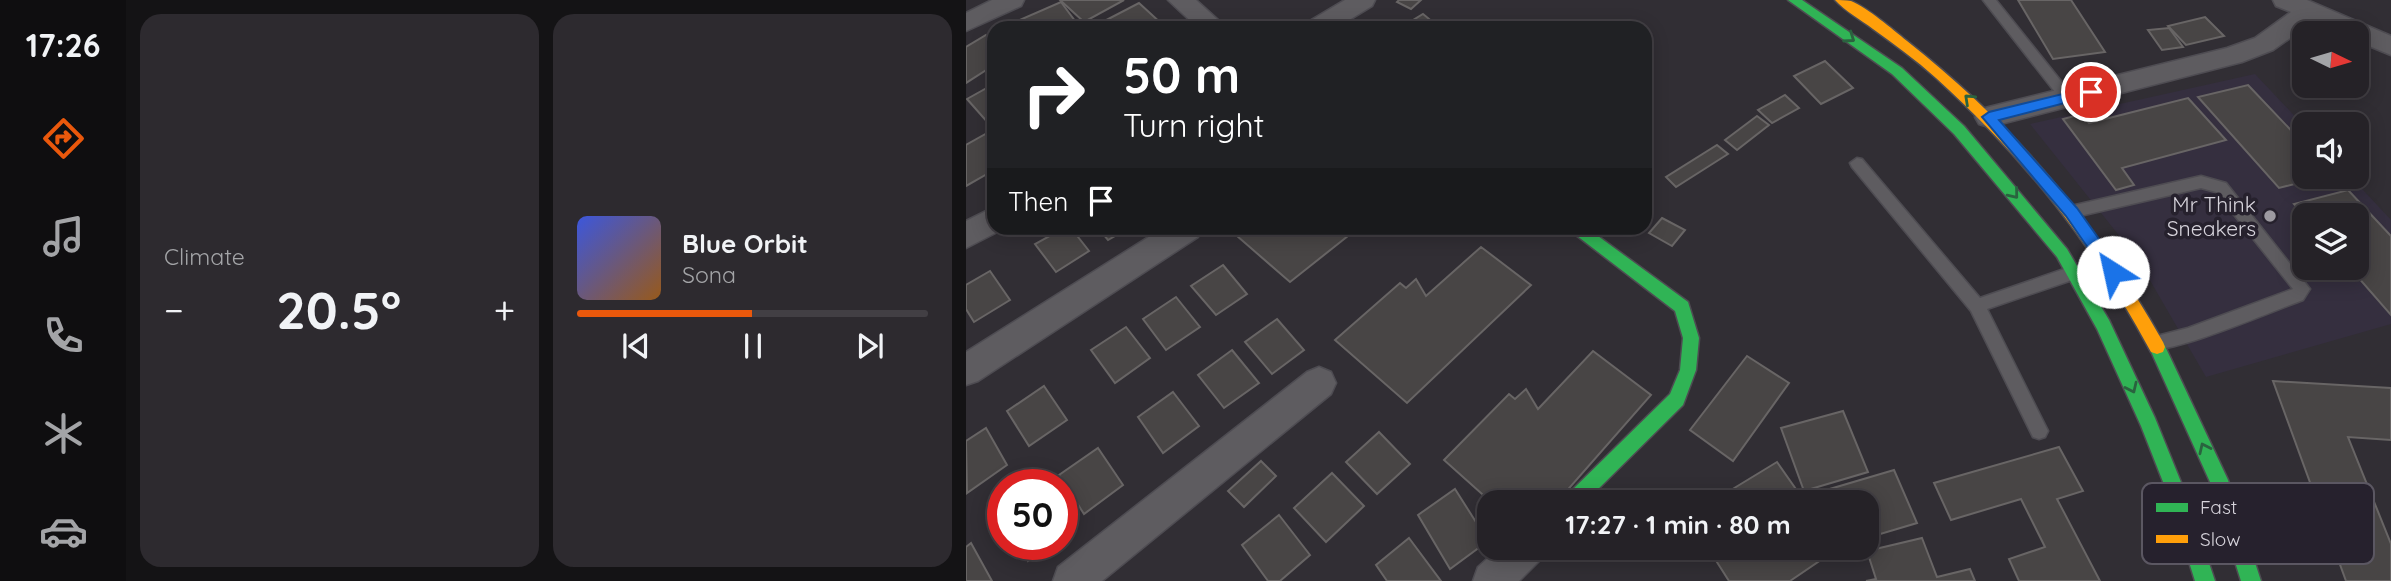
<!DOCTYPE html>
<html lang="en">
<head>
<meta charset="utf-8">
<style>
  :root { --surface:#252227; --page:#2d2a2f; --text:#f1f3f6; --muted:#a3a4a7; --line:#423f44; --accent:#ea580c }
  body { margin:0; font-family:Quicksand,sans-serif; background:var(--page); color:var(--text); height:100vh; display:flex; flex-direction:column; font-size:26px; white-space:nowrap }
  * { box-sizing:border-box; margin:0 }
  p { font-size:23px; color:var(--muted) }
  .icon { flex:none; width:38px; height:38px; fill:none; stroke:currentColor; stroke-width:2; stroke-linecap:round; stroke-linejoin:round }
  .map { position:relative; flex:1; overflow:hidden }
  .drawer { display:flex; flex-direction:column; gap:14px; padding:14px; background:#141315; width:840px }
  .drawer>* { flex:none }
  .guide { position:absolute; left:21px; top:21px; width:665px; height:214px; border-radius:21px; box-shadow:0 4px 18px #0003,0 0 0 2px var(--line); background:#202124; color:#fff; overflow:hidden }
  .needle { width:46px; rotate:95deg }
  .controls { position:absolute; left:1326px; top:21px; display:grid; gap:14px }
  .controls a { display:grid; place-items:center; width:77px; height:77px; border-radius:14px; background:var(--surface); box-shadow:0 4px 18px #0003,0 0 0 2px var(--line); font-size:35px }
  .speed { position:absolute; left:21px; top:469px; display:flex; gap:14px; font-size:35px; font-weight:700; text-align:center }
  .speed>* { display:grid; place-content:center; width:91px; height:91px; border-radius:50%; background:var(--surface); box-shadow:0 4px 18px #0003,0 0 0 2px var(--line); line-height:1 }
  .speed .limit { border:10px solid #d22; background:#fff; color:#111 }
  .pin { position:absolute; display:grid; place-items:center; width:60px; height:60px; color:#fff; margin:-30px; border:4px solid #fff; border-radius:50%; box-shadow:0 2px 7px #0007 }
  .me { position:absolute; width:77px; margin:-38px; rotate:325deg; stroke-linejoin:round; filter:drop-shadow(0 0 5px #0008) }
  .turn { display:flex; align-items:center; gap:24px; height:147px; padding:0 21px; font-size:32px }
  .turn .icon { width:91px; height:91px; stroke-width:2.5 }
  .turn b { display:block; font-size:49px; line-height:60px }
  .then { display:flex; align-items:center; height:66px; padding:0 21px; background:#0003; gap:14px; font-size:26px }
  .big { font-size:52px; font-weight:800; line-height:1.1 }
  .drawer .tile { flex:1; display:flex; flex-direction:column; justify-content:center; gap:10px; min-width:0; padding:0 24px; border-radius:21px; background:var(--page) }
  .song { display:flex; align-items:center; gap:21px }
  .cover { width:84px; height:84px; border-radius:10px; background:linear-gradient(135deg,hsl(230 70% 55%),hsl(30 70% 35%)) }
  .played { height:7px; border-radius:4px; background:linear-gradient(90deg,var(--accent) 50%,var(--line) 50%) }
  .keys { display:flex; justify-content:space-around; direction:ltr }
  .heat { display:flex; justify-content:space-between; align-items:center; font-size:38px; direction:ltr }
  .drawer .tiles { flex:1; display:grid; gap:14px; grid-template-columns:repeat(2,1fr) }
  .trip { position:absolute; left:511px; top:490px; width:402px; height:70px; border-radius:21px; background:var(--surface); box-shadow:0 4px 18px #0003,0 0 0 2px var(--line); font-weight:800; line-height:70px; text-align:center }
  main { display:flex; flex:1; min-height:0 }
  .tabs { display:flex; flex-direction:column; width:126px; justify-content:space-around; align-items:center; background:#0f0e10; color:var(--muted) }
  .tabs .icon { width:49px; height:49px }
  .tabs .current { color:var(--accent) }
  .tabs b { font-size:32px; color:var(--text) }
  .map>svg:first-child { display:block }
  .built { fill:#352f3f; fill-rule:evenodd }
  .building { fill:#484545; stroke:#686565; stroke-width:2 }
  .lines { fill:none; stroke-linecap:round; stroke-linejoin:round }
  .lane-casing { stroke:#4e4c52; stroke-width:3 }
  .street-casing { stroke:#4e4c52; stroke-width:3 }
  .fast-casing { stroke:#4e4c52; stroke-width:3 }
  .slow-casing { stroke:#4e4c52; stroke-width:3 }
  .lane { fill:#5e5c60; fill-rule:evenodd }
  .street { fill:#5e5c60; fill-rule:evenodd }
  .fast { fill:#30b455; fill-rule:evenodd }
  .slow { fill:#ff9f0a; fill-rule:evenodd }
  .oneway { stroke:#2a633f }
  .route { fill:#1a73e8; stroke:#114b97; stroke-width:2 }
  .poi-dot { fill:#9d9aa1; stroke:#26212d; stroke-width:2.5 }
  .labels { text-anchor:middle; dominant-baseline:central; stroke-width:7; stroke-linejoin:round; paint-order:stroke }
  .poi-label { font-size:21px; fill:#d7d4dc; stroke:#26212d; text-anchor:end }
  .key { fill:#26212d; stroke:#5b5762; stroke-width:2 }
  .key-label { font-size:19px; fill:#d7d4dc }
</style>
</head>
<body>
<main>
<nav class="tabs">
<b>17:26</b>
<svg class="icon current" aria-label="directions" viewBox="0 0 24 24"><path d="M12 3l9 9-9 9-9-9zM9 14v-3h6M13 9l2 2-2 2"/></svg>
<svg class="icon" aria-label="music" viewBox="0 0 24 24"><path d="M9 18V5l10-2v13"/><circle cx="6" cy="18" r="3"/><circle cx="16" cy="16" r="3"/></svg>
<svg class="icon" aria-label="phone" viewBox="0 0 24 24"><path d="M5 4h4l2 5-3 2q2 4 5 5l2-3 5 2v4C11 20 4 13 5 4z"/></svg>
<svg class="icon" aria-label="climate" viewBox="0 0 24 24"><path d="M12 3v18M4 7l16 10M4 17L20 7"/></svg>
<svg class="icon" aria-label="car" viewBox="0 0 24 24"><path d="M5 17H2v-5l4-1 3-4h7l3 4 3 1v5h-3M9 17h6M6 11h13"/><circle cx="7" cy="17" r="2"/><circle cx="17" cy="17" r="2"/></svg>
</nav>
<section class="drawer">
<div class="tiles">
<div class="tile"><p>Climate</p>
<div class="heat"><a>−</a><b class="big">20.5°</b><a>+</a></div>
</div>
<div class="tile">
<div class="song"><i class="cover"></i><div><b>Blue Orbit</b><p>Sona</p></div></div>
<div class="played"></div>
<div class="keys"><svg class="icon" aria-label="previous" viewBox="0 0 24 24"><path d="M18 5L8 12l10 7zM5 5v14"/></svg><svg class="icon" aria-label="pause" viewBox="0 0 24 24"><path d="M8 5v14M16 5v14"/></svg><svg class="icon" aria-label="next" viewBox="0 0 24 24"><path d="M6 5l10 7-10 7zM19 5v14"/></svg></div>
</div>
</div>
</section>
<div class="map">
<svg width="1425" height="581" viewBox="0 0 1425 581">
  <rect width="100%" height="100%" fill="#312e34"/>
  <path class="built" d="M1289,74l50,53v50h46l40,43v104l-185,53 -69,-119 -107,-134zM1339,215h52v53h-52z"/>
  <g class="building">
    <path d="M94,0h64l-40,22z"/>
    <path d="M433,0h22l-10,9 -14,-7z"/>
    <path d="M1052,0h53l34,52 -52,7z"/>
    <path d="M95,2l17,23 -6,3 -66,-2z"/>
    <path d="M173,3l24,22 -6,3h-66z"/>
    <path d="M457,14l17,14h-40z"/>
    <path d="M1239,17l19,19 -38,9 -18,-19z"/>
    <path d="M1203,28l14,19 -21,3 -14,-20z"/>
    <path d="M20,35l8,6v24l-28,18v-36z"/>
    <path d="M859,61l28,27 -32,16 -27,-28z"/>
    <path d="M28,84v37l-5,3 -22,-25z"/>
    <path d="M1282,85l57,60v32h16l-42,11 -81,-91z"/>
    <path d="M819,95l14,13 -27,15 -14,-13z"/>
    <path d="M1222,98l38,42 -104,28 12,17 -18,5 -53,-71 19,-5 7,9z"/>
    <path d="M791,116l12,9 -32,25 -12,-10z"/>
    <path d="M23,132l5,6v32l-28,16v-41z"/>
    <path d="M751,145l11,9 -52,33 -10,-10z"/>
    <path d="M1382,190l43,46v79l-41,-47h7v-53l-52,1 -11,-12z"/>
    <path d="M696,218l23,12 -13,16 -23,-13z"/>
    <path d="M98,228h7l18,23 -33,21 -21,-28z"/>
    <path d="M132,228h31l-21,12z"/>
    <path d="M265,228h127l-68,54 -61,-53z"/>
    <path d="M515,247l50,38 -124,118 -72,-63 65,-57 6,5 10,-9 10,17z"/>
    <path d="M257,265l24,29 -31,21 -25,-29z"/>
    <path d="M24,271l20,29 -36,22 -8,-13v-24z"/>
    <path d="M210,297l24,30 -34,23 -23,-31z"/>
    <path d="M311,319l27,31 -32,24 -27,-32z"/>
    <path d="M160,327l24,31 -35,25 -24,-33z"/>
    <path d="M266,350l27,33 -35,25 -26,-33z"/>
    <path d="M627,351l58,44 -94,107h-66l-47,-42 65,-66 6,5 11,-10 12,20z"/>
    <path d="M781,356l42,27 -56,78 -43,-31z"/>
    <path d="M1307,381l118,7v52l-43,-3 43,107v37h-45z"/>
    <path d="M78,386l23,34 -38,26 -22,-35z"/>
    <path d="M207,392l26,34 -36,27 -25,-36z"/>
    <path d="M877,411l25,61 -64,19 -23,-63z"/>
    <path d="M20,428l21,37 -40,28 -1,-52z"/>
    <path d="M413,432l31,32 -33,30 -31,-32z"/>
    <path d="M1093,447l24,44 -26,8 43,82h-81l-10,-22 36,-12 -24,-48 -70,21 -17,-37z"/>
    <path d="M132,448l25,37 -39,29 -25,-39z"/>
    <path d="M295,461l15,15 -32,31 -16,-16z"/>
    <path d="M811,462l28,40 -92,-1z"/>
    <path d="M928,470l23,53 -50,15v-36h-40l-4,-11z"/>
    <path d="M366,473l32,33 -38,36 -32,-34z"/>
    <path d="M489,489l33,52 -38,28 -32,-54z"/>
    <path d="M313,515l31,40 -30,26h-12l-26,-36z"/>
    <path d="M443,538l32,43h-54l-11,-16z"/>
    <path d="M956,538l15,39 33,-8 5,12h-109l10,-2 -9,-28z"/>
    <path d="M5,543l21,38h-26v-34z"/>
    <path d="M53,544h32l-23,17z"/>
    <path d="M742,548h128l1,1 -47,32h-61z"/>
  </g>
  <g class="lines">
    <g class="lane-casing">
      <g id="lane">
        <path d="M1017,0h13l76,95v6h-10z"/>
        <path d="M891,158l5,1 118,139 93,-32 5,2 3,5 -3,5 -91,31 61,122 -3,6 -6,2 -6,-2 -62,-126 -119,-144 -2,-4z"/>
        <path d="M1235,176l25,7 84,106 -7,11c-26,9 -134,56 -154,48l-2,-5 2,-5 39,-10 105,-39 -77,-97 -15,-4 -130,30 -7,-6 7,-6z"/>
      </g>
    </g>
    <g class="street-casing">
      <g id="street">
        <path d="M26,0h32l-3,6 -55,25v-18z"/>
        <path d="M202,0h28l31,28h-29z"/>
        <path d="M379,0h30l-3,6 -36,22h-32l4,-6z"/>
        <path d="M1307,0h34l84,36v19l-34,-14v-8h-18l-26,-11 -40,28 -31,12 -253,65 -10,-3 -4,-7 4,-7 10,-3 238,-59 28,-10 36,-26 -15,-6z"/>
        <path d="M28,207v21h11l-39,20v-27z"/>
        <path d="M197,228h39l-4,9 -220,144 -12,4v-33z"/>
        <path d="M353,367l12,5 5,11 -5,11 -229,187h-49l5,-14 249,-195z"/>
        <path d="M533,548h46l-6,13 -20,20h-46l5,-14z"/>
      </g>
    </g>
    <g class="fast-casing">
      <g id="fast">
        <path d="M822,0h14l100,68 62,58 103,123 42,71 46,98 30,74 30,89h-20l-28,-89 -26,-66 -44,-97 -40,-72 -103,-123 -62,-60z"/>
        <path d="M604,228h17l101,74 11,36 -3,32 -13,35 -98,97h-22l3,-6 104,-102 10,-24 3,-32 -8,-27 -103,-79z"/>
        <path d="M1191,340l6,2 65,138 33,101h-20l-31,-99 -61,-135 2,-5z"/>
      </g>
    </g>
    <g class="slow-casing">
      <path id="slow" d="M869,0c5,0 11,0 16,1 17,7 41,28 56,40 110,87 187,179 256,301l2,5 -2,5 -6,2 -6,-2c-59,-109 -123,-190 -215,-274 -20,-18 -42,-34 -63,-49 -12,-9 -28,-18 -38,-29z"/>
    </g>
    <use href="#lane" class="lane"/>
    <use href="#street" class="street"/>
    <use href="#fast" class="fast"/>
    <use href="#slow" class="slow"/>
  </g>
  <defs><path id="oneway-chevron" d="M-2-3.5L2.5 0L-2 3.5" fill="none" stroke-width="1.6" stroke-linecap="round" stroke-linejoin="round" transform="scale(1.75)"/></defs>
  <g class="oneway">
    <use href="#oneway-chevron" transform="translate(884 38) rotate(35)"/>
    <use href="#oneway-chevron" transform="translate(1003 99) rotate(-137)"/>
    <use href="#oneway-chevron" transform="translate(1048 194) rotate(51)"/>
    <use href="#oneway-chevron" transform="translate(1166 388) rotate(65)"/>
    <use href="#oneway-chevron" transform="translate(1238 448) rotate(-115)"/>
  </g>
  <path class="route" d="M1125,87l7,5 -2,3 -97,25 78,88 42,59 2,5 -8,7 -5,-2 -42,-61 -84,-99 7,-5z"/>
  <circle class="poi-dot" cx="1304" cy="216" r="7"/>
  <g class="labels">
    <g class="poi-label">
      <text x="1290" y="204">Mr Think<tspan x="1290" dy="24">Sneakers</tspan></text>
    </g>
  </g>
  <rect x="1176" y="483" width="232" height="81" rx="10" class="key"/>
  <rect x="1190" y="503" width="32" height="9" fill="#30b455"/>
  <rect x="1190" y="535" width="32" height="8" fill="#ff9f0a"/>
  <g class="key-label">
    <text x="1234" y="514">Fast</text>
    <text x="1234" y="546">Slow</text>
  </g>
</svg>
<div class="controls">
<a><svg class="needle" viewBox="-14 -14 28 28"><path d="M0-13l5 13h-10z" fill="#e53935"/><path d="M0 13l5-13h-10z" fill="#a3a4a7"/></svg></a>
<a><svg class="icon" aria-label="sound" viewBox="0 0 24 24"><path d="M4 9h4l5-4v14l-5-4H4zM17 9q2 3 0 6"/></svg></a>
<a><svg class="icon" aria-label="layers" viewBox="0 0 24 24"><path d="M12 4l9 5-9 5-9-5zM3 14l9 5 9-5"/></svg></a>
</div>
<div class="speed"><div class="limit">50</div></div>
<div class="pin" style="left:1125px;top:92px;background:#d93025"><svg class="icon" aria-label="arrive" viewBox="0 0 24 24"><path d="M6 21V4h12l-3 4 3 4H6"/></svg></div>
<svg class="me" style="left:1147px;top:272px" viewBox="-20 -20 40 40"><circle r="19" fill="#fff"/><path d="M0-13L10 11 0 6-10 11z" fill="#1a73e8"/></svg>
<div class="trip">17:27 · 1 min · 80 m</div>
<div class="guide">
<div class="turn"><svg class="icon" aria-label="right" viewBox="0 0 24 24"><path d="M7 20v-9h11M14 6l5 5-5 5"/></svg><div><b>50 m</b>Turn right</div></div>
<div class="then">Then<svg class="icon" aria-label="arrive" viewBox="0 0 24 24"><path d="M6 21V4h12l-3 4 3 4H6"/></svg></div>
</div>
</div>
</main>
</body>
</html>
